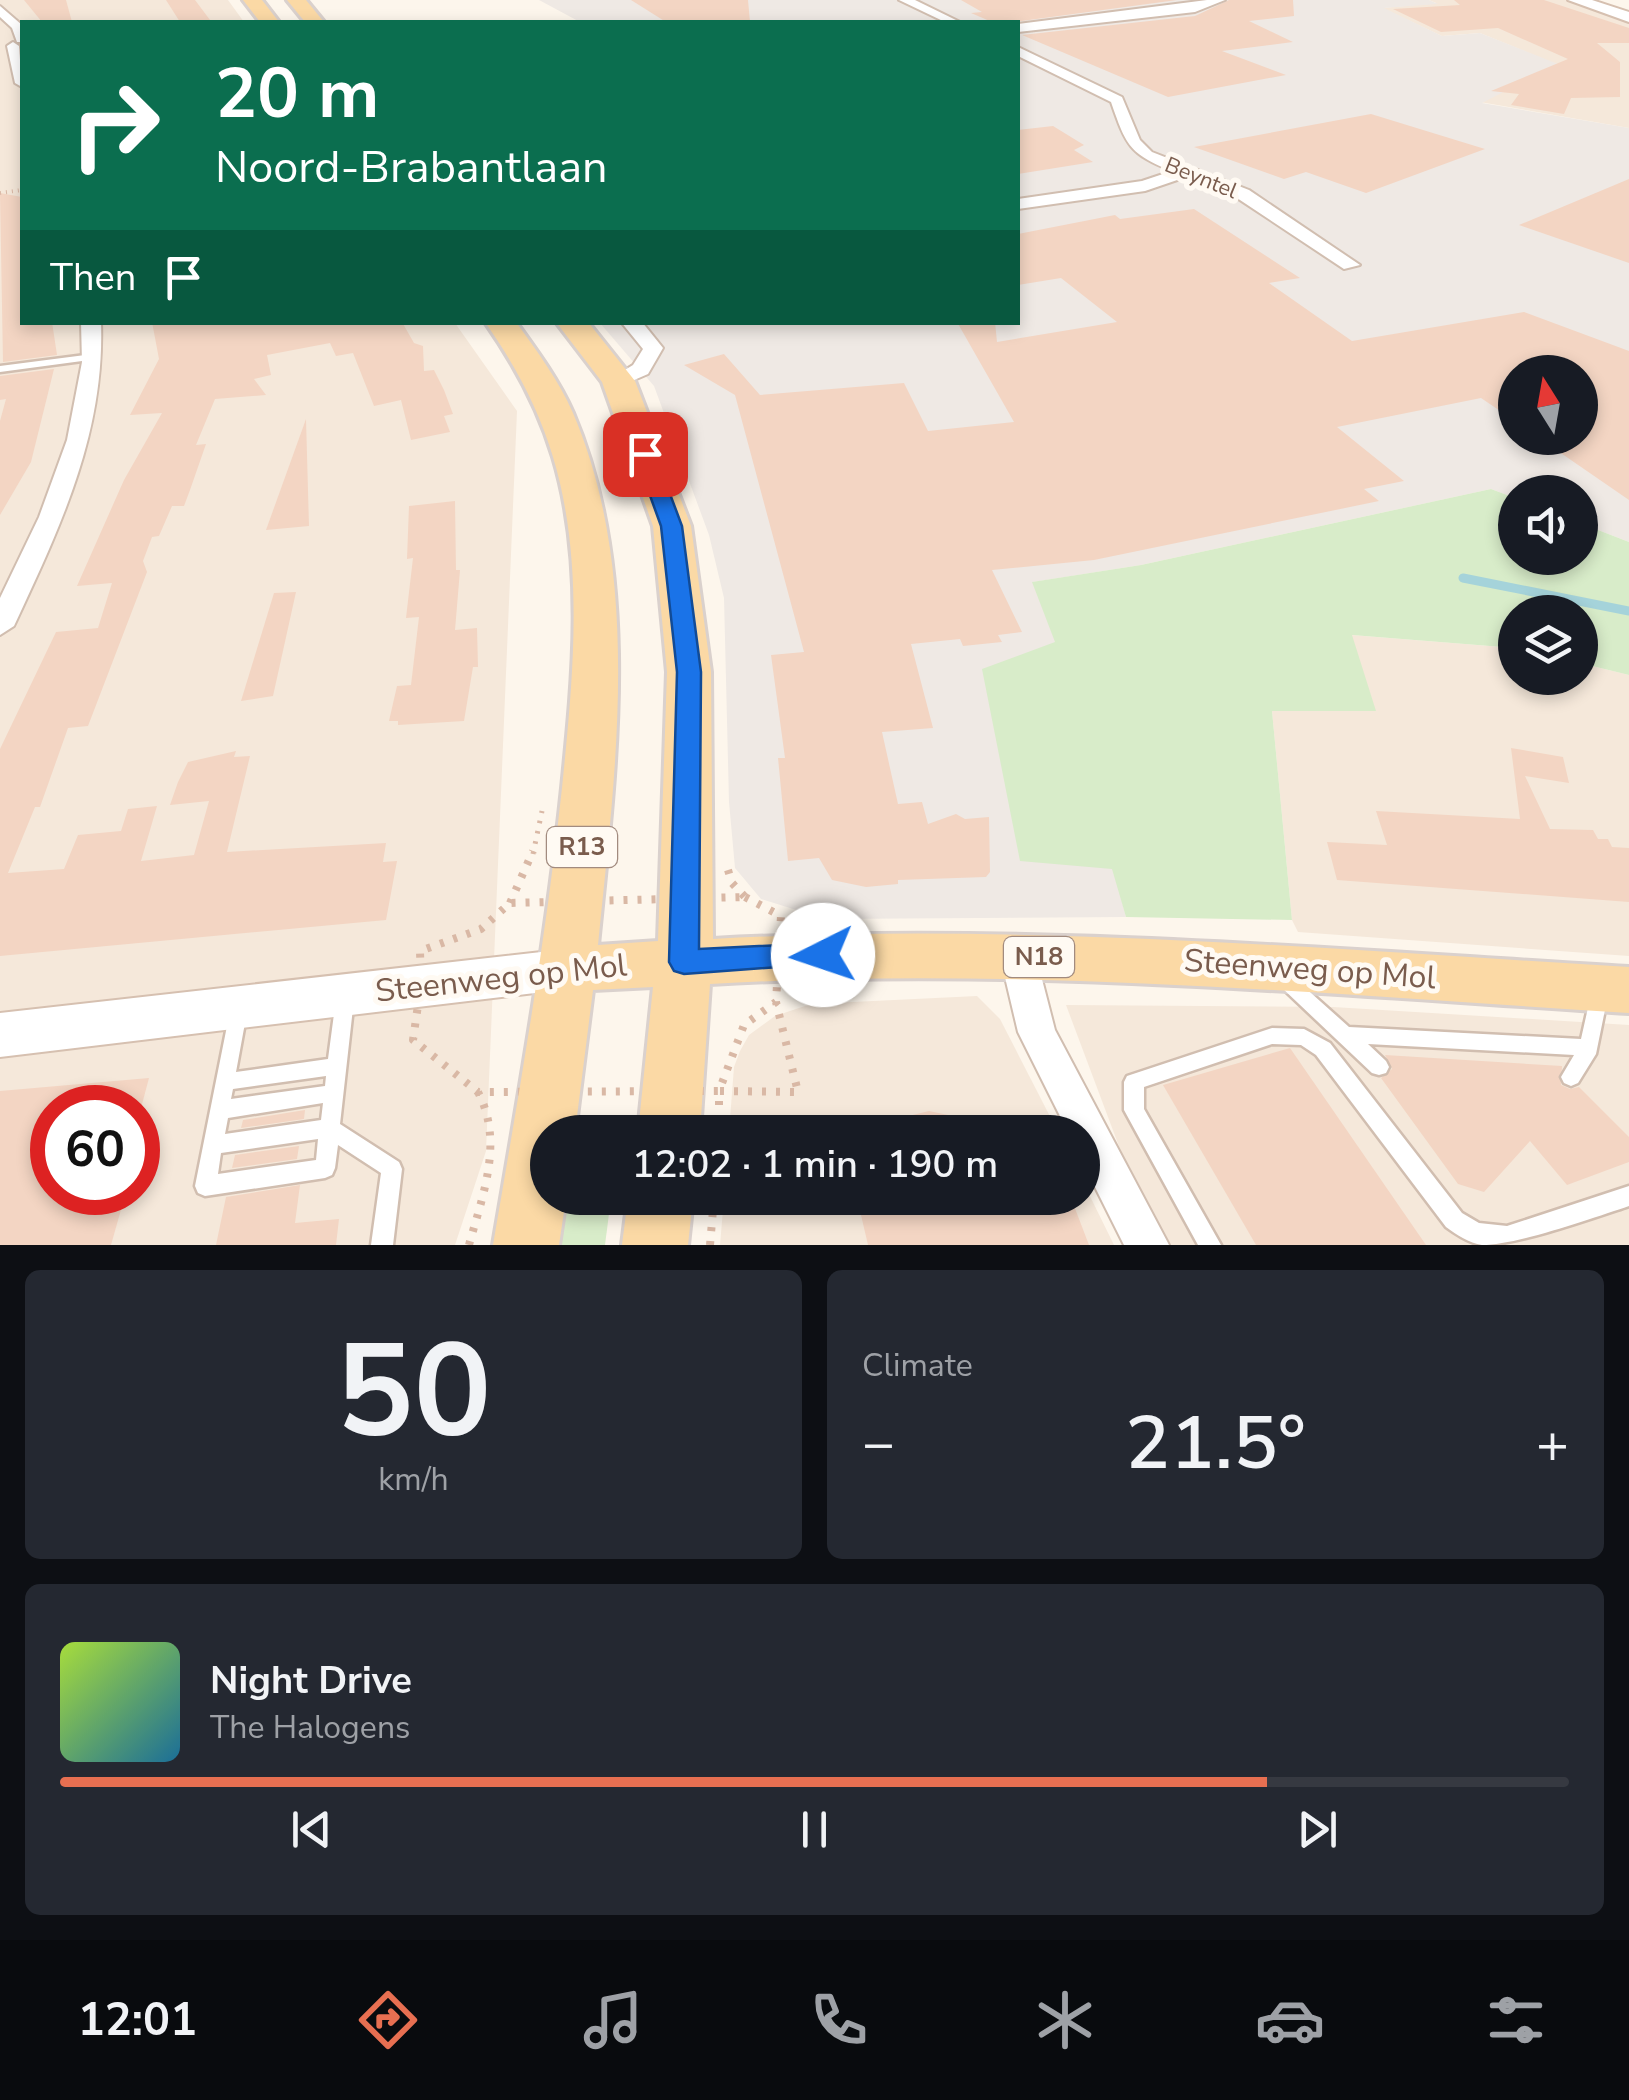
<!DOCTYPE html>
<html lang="en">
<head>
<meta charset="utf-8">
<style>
  :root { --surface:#171b24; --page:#242831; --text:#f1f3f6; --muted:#9ea1a6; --line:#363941; --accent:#e76f51 }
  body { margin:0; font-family:"Nunito Sans",sans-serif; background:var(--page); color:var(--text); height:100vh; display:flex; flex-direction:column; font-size:38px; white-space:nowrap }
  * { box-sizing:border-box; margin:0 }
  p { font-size:32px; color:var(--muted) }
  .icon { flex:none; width:55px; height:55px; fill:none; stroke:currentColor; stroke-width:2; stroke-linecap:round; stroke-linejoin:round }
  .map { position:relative; height:1245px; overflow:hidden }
  .panel { display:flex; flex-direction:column; gap:25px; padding:25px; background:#0d0f14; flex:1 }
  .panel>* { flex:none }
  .banner { position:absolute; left:20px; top:20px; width:1000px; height:305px; border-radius:0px; box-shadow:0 5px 15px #0003; background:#0b6e4f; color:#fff; overflow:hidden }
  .needle { width:65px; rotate:349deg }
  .buttons { position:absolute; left:1498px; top:355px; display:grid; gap:20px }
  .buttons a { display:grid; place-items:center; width:100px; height:100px; border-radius:50%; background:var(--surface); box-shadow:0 5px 15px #0003; font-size:50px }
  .speed { position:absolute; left:30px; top:1085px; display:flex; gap:20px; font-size:50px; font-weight:700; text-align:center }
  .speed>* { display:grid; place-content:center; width:130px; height:130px; border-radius:50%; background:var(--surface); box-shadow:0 5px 15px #0003; line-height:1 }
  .speed .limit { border:15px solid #d22; background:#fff; color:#111 }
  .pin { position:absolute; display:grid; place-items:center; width:85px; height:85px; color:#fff; margin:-42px; border-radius:20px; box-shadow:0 5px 15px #0006 }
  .me { position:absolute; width:110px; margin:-55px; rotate:266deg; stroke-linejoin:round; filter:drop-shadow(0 0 8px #0008) }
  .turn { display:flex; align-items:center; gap:35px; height:210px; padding:0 30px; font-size:45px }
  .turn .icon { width:130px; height:130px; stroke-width:2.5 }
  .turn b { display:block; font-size:70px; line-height:85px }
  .then { display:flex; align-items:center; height:95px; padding:0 30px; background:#0003; gap:20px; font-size:38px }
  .big { font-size:75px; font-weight:600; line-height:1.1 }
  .panel .card { flex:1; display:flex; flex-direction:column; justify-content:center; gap:15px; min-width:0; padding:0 35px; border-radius:15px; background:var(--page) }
  .panel .dial { align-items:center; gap:0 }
  .dial b { font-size:130px; line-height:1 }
  .song { display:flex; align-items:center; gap:30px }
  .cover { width:120px; height:120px; border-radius:15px; background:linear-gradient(135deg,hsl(80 70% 55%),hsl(200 70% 35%)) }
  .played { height:10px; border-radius:5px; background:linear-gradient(90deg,var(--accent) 80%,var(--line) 80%) }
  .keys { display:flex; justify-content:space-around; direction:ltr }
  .heat { display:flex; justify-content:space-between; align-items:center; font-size:55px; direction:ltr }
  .panel .tiles { flex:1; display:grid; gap:25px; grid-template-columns:1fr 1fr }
  .card:last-child { grid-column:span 2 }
  .trip { position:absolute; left:530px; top:1115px; width:570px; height:100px; border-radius:50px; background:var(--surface); box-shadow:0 5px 15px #0003; font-weight:600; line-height:100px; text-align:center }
  .tab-bar { display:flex; height:160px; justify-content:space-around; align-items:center; background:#090b0e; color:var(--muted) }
  .tab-bar .icon { width:70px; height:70px }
  .tab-bar .on { color:var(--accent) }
  .tab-bar b { font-size:45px; color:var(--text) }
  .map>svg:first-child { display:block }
  .residential { fill:#f5e8da; fill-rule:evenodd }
  .industrial { fill:#efe9e4; fill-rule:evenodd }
  .green { fill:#d8ecc9 }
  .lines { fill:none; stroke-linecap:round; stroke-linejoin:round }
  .stream { stroke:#a5d3da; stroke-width:9 }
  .building { fill:#f3d5c3 }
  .lane-casing { stroke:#d1beb0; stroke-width:5 }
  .street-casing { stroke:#d1beb0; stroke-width:4 }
  .secondary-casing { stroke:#d6c0b0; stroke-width:4 }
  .primary-casing { stroke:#dad1cd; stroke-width:6 }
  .path-far2 { stroke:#d9b8a5; stroke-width:4; stroke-dasharray:1 5; stroke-linecap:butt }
  .path-far1 { stroke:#d9b8a5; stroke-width:5; stroke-dasharray:2.5 8; stroke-linecap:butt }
  .path { stroke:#d9b8a5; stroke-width:8; stroke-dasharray:4 10; stroke-linecap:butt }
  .lane { fill:#fff; fill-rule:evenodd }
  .street { fill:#fff; fill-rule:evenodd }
  .secondary { fill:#fff; fill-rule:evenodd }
  .primary { fill:#fbd9a5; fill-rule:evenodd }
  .route { fill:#1a73e8; stroke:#114b97; stroke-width:2.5 }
  .labels { text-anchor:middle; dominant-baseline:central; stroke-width:10; stroke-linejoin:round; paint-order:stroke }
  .far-street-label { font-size:22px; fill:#7a5c4d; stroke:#fffaf3 }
  .shield { fill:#fffaf3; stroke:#a28b7f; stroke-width:2.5 }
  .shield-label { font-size:25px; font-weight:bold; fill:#7a5c4d }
  .near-street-label { font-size:32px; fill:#7a5c4d; stroke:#fffaf3 }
</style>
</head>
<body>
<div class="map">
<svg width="1629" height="1245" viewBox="0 0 1629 1245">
  <rect width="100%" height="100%" fill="#fdf6ec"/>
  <g class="residential">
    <path d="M0,0h228l16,22h-222v300l433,1 62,88 -31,740 -31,94h-455zM52,1108h86v84h-86z"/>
    <path d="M1429,0h137l63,21v107l-149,-26 76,-38 -76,-31 -38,3 -60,-28 54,-5z"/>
    <path d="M1351,635l164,13v30h65v-15l49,12v281l-331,-24 -6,-12 -20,-209 103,-1z"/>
    <path d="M977,996l23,23 58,113h-329l5,-65 6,-16 9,-16 26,-19 36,-12z"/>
    <path d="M1066,1005l267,2 296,18v220h-458l-51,-96z"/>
    <path d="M1083,1182l31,63h-394l4,-47h358z"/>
  </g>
  <path class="industrial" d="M539,0h890l9,4 -54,4 58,28 38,-3 78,31 -76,39 147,25v414l-49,-19v-31h-65v6l-24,-9 -350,76 -108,17 23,60 70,275 -301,2 -64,-20 -26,-31 -6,-66 -5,-204 -15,-63 -55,-149 -54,-63 418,-1v-300h-438zM1515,372h65v66h-65z"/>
  <g class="green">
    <path d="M1491,489l24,9v60h65v-35l49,19v133l-49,-12v-51h-65v36l-163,-13 24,76h-104l20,209 -166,-3 -14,-48 -92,-8 -38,-192 73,-27 -23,-60 109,-17z"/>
    <path d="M561,1198h50l-6,47h-54z"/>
  </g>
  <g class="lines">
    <path class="stream" d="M1463,578l166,33"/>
  </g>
  <g class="building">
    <path d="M24,0h42l6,22h-30z"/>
    <path d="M166,0h29l15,20 -30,2z"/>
    <path d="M631,0h117l2,22h-84z"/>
    <path d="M961,0h216l-162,22h-23l-21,-9 11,-1z"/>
    <path d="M1229,0h64l1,16 -45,5 44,21 -71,9 64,24 -118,22 -146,-62 173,-19z"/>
    <path d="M1454,0h90l85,28v15h-32l23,19v35l-49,1 -7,16 -53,-9 8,-11 -28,-3 77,-32 -70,-31 -57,4 -48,-23 67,-4z"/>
    <path d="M1371,114l114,35 -119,44 -60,-21 -22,7 -90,-32z"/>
    <path d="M1053,126l31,19 -10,5 19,12 -75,12v-44z"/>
    <path d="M1629,179v84l-110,-38z"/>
    <path d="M0,193l22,4v125h30l5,33 -54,7z"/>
    <path d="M1194,209l106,69 -31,5 83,58 172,-29 105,39v149l-90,-62h41v-66h-65v49l-34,-23 -144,29 67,54 -40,8 15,12 -285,59 -102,10 30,62 -24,3 4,7 -39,4 -3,-7 -49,5 22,84 -51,4 16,72 24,-2 6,22 28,-10 9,5 24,-2 1,55 -4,5 -88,3v4l-32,3 -34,-7 -13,-22 -31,3 -10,-103h7l-14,-103 33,-3 -69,-257 -51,-30 40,-11 36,41 144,-12 24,48 86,-9 -57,-100h38l2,20 120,-20 -56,-44 -43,7v-51l97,-19 5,4z"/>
    <path d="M152,322h250l12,21 9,3 1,25 10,-1 10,20 9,24 -9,2 6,16 -39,8 -10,-40 -27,6 -21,-53 -17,3 -6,-13 -63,12 4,20 -17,4 12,16 -51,4 -19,46 10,-1 -16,46 -6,16h-12l-13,30 -7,1 -9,24 4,11 -59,154 -20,2 -28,79h-5l-27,66 56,-4 14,-34 43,-4 7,-22 29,-3 -16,55 53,-6 15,-54 -39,4 8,-23 10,-20 48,-11 -2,6 16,-1 -23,96 159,-9 -3,19 14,-1 -11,59 -386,36v-207l56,-117 42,-4 14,-45 -35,3 47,-106 38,-67 -32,2 29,-56z"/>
    <path d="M54,369l-23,93 -31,53v-94l6,-22 -6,1v-24z"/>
    <path d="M306,419l3,107 -43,4z"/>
    <path d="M455,501l1,69h4l-5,60 22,-2 1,39h-5l-9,54 -66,4v-4h-9l8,-35 14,-1 8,-68 -13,1 7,-60 -6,1 2,-53z"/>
    <path d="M296,592l-23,104 -32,5 33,-108z"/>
    <path d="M1511,748l52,9 6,26 -44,-7 25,53 43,1 5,9h10l4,8 17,1v54l-292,-22 -10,-38 60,3 -11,-34 144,8z"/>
    <path d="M1290,1048l136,197h-170l-93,-160z"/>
    <path d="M1385,1055l177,11 -1,19 9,4 9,-2 50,50v25l-62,23 -37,-44 -46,51 -26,-8 -77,-106 11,-9z"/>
    <path d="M149,1078l-8,30h-89v84h74l-15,53h-111v-154z"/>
    <path d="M305,1110l-1,9 -63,9 2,-8z"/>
    <path d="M929,1111l67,14 -1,7h-118l-1,-8z"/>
    <path d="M299,1146l-2,13 -65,9 3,-13z"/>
    <path d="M300,1185l-5,38 44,-4 -3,26h-120l10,-48z"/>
    <path d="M857,1198h214l18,47h-221z"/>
  </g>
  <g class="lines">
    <g class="lane-casing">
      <g id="lane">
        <path d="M93,354l4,1v4l-97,13v-6z"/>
        <path d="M1286,974l6,2 57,51 232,12 11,-49 7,-3 7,3 2,5 -12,59 -18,29 -7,3 -7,-3 -3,-6 13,-22 -206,-11 18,17 3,6 -3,6 -7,2 -7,-2 -92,-87 -3,-5 3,-5z"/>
        <path d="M345,991l7,3 2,5 -14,125 59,38 3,7 -9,76h-22l10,-72 -43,-28 -3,23 -3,7 -7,3 -120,18 -7,-3 -3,-7 36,-180 7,-2 7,2 2,6 -11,60 92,-13 8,-60 2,-5zM326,1076l-1,10 -94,13 2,-10zM323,1103l-2,17 -96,14 3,-16zM318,1139l-2,21 -98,14 3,-21z"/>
        <path d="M1272,1028l32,1 26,14 132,170 17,10 28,3 122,-40v20c-36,12 -112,39 -147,39 -13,-2 -25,-10 -36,-18l-130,-172 -15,-10 -29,-1 -128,43v22l77,136h-23l-74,-135v-28l3,-6z"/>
      </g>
    </g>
    <g class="street-casing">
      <g id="street">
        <path d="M899,0h16l45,22h-15z"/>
        <path d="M1207,0h18l-30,12 -177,20v-8z"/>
        <path d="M0,6l22,19v17h-5l-5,-14 -12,-11z"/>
        <path d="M13,42l6,4 3,41 -7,-4 -8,-37z"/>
        <path d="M1018,47l104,50 18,43 12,12 97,38 111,75 -16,4 -107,-71 -51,-21 -41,14 -127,18v-10l124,-18 30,-10c-43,-17 -46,-26 -61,-69l-93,-46z"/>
        <path d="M81,322h20c4,112 -41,205 -87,304l-14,9v-37l39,-81 28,-77 15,-78z"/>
        <path d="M621,322h21l21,26 -15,26 -30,13 -11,-6 26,-16 10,-16z"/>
        <path d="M1018,942l13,4 5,10 19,74 114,215h-45l-42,-84v-29h-14l-50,-100 -18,-76 5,-10z"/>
      </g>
    </g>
    <g class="secondary-casing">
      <g id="secondary">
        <path d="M1568,0h24l37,12v10z"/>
        <path d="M568,949l17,6 8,14 -8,14 -17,6 -568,68v-44z"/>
      </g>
    </g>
    <g class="primary-casing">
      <g id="primary">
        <path d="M243,0h19l17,22h-19z"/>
        <path d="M287,0h19l18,22h-19z"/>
        <path d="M485,322h31c21,29 43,59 57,91 70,164 42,360 25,532l60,-4 9,-269 -14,-146 -51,-144 -46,-60h32l47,59 56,145 20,146 2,267c306,-17 611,10 916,28v46c-306,-19 -612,-47 -919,-29l-10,148h-62l15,-145 -60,3 -18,142h-27v66h18l-7,47h-66c26,-152 53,-304 69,-457 11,-109 23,-225 -9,-331 -15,-50 -38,-92 -68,-135z"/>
        <path d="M628,1198h65l-5,47h-66z"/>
      </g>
    </g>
    <path class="path-far2" d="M0,193l22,-3"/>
    <path class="path-far1" d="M533,854l9,-43"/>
    <g class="path">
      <path d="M728,870l4,13 13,14"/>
      <path d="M745,897l36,19 -5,86 -32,23 -25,66 -241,1 -65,-52 8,-56 -1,-33 61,-22 29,-26z"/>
      <path d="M510,903l23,-52"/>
      <path d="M720,1091l78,1 -22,-90"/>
      <path d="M719,1101v31"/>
      <path d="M469,1245c14,-51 35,-103 9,-153"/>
      <path d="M710,1245l4,-47"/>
    </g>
    <use href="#lane" class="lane"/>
    <use href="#street" class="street"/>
    <use href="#secondary" class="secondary"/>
    <use href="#primary" class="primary"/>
  </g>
  <path class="route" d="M645,448l10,6 27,72 19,146 -2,277 124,-6 10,3 5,9 -5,8 -149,11 -10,-3 -5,-9 8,-290 -16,-146 -26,-72z"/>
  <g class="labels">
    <g class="far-street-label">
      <text transform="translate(1201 178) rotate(22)">Beyntel</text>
    </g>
    <g class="shield">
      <rect x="547" y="827" width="70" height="40" rx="8"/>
      <rect x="1004" y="937" width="70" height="40" rx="8"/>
    </g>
    <g class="shield-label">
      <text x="582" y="847">R13</text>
      <text x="1039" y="957">N18</text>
    </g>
    <g class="near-street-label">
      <text transform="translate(1310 969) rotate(4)">Steenweg op Mol</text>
      <text transform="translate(501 978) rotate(-6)">Steenweg op Mol</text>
    </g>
  </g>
</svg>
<div class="buttons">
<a><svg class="needle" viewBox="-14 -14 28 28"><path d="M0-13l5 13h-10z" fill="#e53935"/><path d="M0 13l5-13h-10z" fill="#9ea1a6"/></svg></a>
<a><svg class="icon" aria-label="sound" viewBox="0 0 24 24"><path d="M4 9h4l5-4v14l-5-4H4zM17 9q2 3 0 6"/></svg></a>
<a><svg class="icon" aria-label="layers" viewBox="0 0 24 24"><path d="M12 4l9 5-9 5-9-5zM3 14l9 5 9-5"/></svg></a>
</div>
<div class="speed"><div class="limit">60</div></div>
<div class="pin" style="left:645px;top:454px;background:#d93025"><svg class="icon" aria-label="arrive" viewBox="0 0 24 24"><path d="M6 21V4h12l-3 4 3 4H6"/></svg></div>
<svg class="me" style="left:823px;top:955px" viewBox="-20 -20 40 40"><circle r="19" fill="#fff"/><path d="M0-13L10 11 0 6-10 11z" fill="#1a73e8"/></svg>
<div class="trip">12:02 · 1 min · 190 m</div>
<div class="banner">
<div class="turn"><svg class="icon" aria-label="right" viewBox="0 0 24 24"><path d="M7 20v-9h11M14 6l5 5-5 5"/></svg><div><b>20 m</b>Noord-Brabantlaan</div></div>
<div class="then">Then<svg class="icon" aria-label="arrive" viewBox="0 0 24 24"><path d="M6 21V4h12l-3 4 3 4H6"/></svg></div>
</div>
</div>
<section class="panel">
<div class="tiles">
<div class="card dial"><b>50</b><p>km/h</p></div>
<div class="card"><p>Climate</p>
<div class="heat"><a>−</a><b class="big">21.5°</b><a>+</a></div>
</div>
<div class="card">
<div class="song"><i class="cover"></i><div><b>Night Drive</b><p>The Halogens</p></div></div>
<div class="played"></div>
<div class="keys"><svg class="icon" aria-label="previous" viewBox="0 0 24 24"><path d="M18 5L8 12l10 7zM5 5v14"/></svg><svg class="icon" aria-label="pause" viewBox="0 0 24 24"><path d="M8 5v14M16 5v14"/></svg><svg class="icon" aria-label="next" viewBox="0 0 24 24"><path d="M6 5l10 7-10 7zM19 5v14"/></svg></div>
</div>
</div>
</section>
<nav class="tab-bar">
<b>12:01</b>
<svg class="icon on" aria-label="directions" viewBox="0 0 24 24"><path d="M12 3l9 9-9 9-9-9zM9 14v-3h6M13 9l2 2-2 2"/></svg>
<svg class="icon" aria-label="music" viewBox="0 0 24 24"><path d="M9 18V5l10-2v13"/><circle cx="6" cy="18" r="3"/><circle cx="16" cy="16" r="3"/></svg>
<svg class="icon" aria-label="phone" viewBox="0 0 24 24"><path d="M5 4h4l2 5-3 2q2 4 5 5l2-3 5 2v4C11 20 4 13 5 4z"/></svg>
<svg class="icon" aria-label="climate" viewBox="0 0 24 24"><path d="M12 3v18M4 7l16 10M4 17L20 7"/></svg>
<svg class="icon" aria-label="car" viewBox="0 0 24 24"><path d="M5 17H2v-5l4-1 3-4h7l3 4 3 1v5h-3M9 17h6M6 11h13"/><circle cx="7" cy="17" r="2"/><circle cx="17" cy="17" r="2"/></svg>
<svg class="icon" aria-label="filters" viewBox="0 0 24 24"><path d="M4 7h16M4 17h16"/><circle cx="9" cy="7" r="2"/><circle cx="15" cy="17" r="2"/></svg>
</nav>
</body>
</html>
